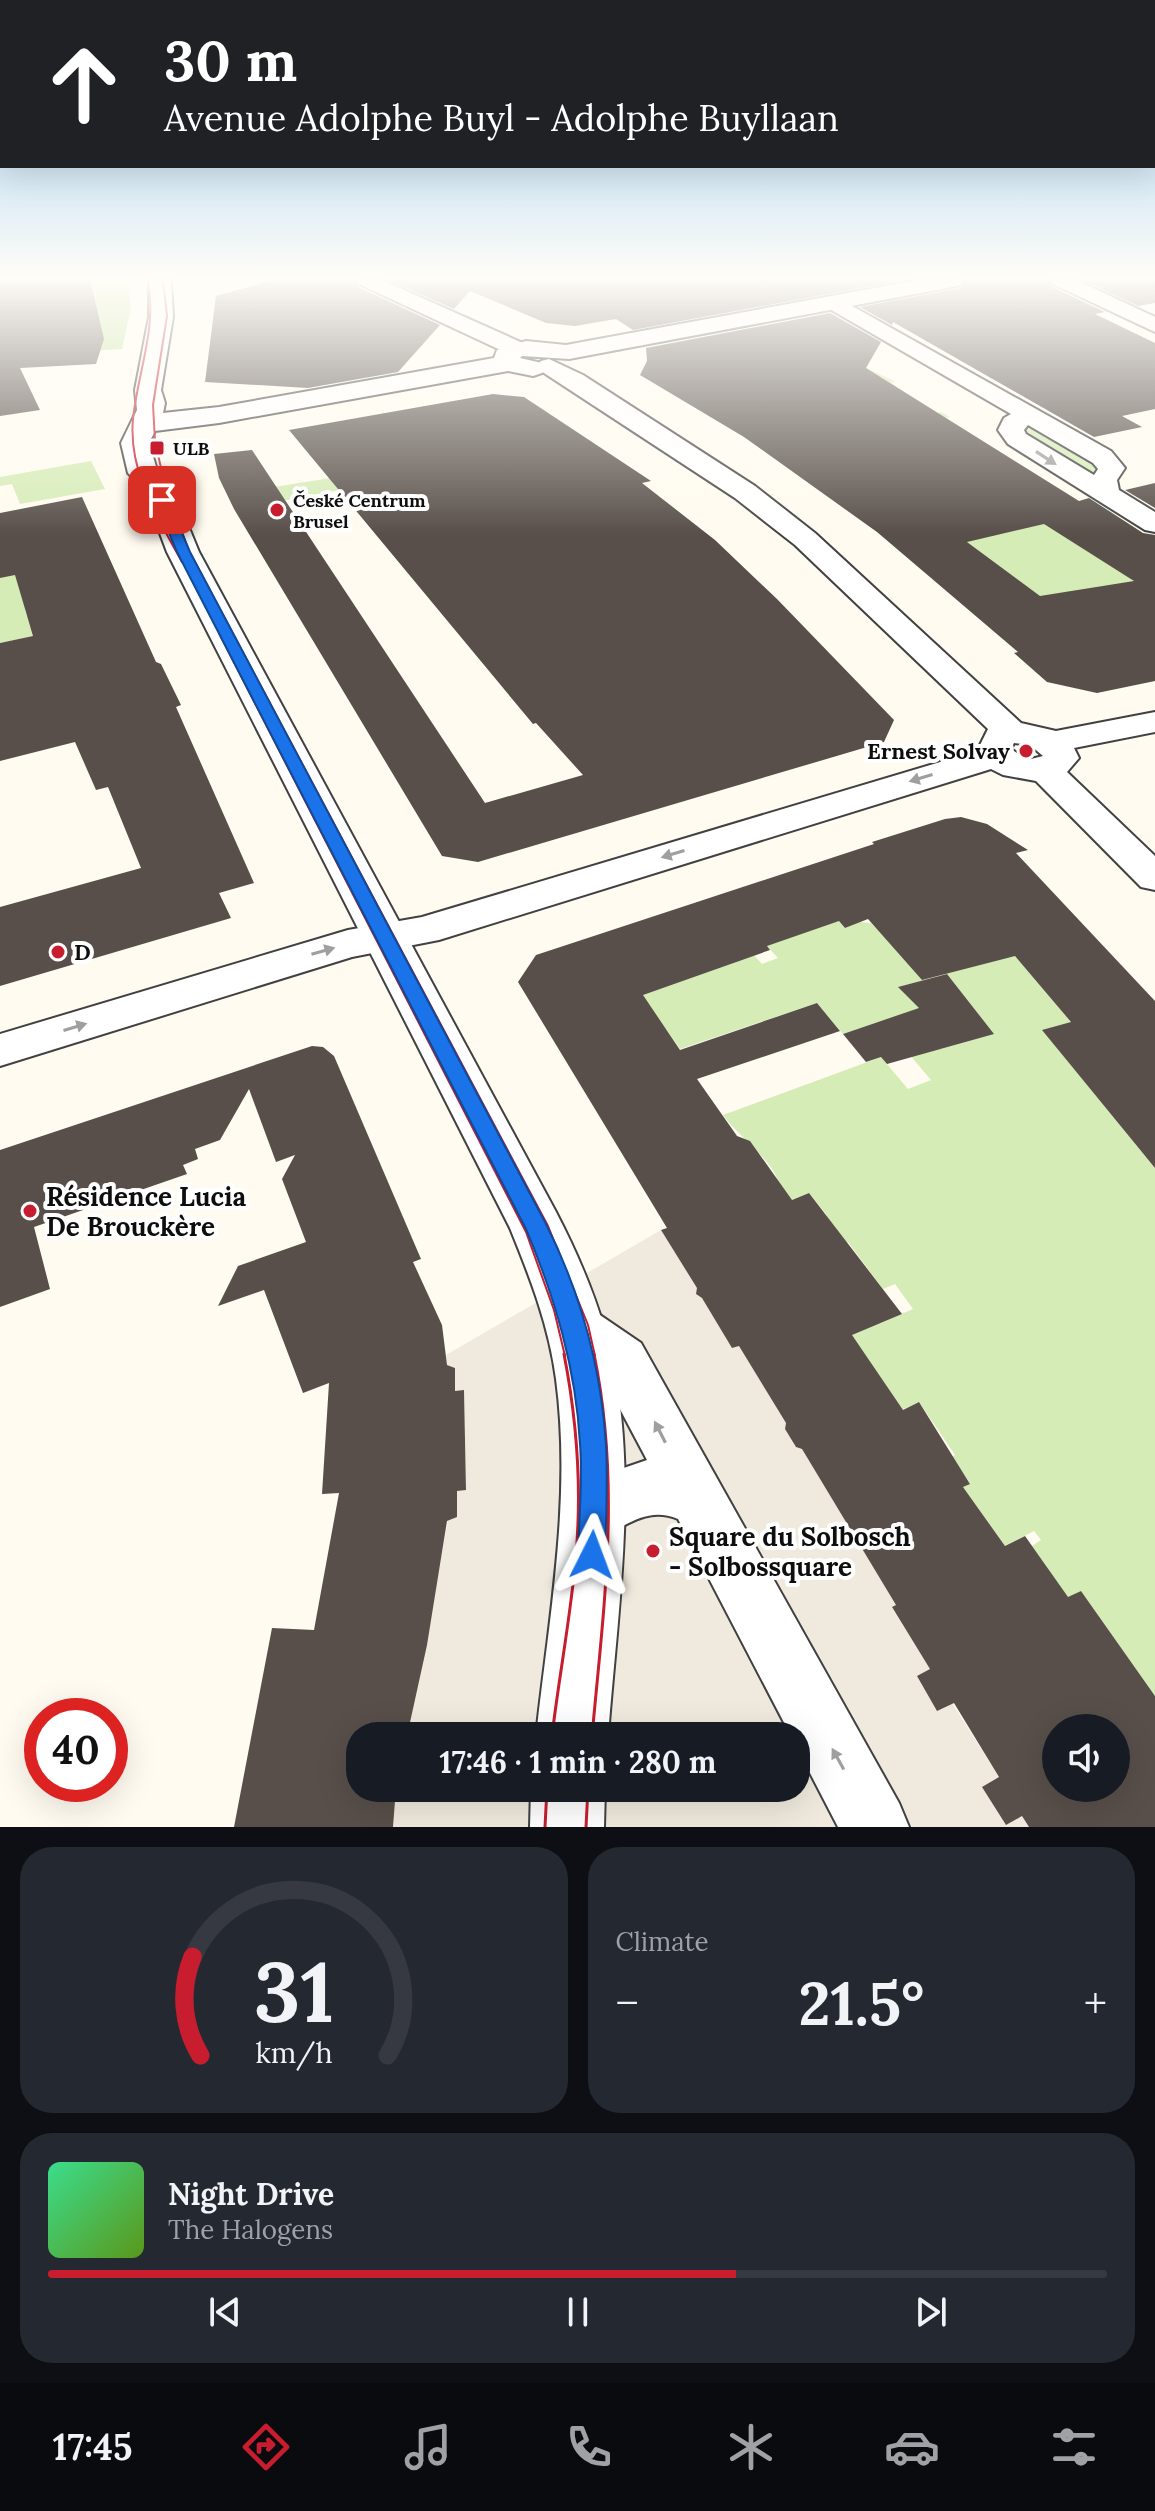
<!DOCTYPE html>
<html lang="en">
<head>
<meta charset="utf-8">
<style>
  :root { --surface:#171b24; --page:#242831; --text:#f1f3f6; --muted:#9ea1a6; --line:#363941; --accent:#c81d2e }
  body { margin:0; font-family:Lora,serif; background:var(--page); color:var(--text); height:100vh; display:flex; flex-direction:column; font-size:30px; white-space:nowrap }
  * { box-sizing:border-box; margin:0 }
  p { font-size:26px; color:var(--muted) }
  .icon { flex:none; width:44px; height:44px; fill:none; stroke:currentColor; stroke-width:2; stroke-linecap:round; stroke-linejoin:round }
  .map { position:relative; height:1827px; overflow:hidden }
  .panel { display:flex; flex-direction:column; gap:20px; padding:20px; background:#0d0f14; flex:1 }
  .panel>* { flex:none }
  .banner { position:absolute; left:0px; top:0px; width:1156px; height:168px; box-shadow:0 8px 32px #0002; background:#202124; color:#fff; overflow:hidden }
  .controls { position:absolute; left:1042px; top:1714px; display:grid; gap:16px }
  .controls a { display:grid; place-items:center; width:88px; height:88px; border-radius:50%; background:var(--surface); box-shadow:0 8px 32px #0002; font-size:40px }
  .speed { position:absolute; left:24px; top:1698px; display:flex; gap:16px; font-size:40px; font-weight:700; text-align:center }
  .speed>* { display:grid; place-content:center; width:104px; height:104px; border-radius:50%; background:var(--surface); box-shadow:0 8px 32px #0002; line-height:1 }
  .speed .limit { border:12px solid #d22; background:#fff; color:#111 }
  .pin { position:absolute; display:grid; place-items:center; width:68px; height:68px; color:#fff; margin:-34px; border-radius:16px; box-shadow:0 4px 12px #0006 }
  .me { position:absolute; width:88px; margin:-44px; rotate:3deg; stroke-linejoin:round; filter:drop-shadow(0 0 6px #0008) }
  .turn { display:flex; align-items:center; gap:28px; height:168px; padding:0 32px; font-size:36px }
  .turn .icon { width:104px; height:104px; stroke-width:2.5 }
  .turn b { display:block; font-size:56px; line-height:68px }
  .big { font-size:60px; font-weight:800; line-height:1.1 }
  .panel .widget { flex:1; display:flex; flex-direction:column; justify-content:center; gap:12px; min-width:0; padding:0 28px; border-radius:32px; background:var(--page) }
  .panel .dial { align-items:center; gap:0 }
  .dial svg { height:208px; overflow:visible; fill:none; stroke:var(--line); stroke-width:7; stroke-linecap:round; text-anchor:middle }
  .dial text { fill:var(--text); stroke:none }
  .song { display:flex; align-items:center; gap:24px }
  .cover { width:96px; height:96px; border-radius:12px; background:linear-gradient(135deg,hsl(150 70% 55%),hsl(90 70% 35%)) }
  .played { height:8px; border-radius:4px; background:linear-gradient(90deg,var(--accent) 65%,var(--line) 65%) }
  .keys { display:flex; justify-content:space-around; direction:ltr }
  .heat { display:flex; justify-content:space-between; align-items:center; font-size:44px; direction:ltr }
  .panel .tiles { flex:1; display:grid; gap:20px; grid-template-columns:1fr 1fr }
  .widget:last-child { grid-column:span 2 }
  .trip { position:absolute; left:346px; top:1722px; width:464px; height:80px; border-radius:32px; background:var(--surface); box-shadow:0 8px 32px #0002; font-weight:800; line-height:80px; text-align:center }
  .tabs { display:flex; height:128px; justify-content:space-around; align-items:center; background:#090b0e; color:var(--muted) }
  .tabs .icon { width:56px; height:56px }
  .tabs .on { color:var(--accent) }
  .tabs b { font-size:36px; color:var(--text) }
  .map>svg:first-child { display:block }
  .green { fill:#d5ecb6; fill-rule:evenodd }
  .forest { fill:#bade95 }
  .plaza { fill:#f0eade }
  .building { fill:#584f4a; fill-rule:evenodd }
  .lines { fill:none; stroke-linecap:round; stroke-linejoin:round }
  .minor-casing { stroke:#414141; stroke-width:4 }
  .tertiary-casing { stroke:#414141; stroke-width:4 }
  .minor { fill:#fff; fill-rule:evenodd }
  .tertiary { fill:#fff; fill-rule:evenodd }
  .tram-far1 { stroke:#c81d2e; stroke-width:2 }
  .tram { stroke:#c81d2e; stroke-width:3 }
  .oneway { fill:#9f9f9f }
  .route { fill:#1a73e8; stroke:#114b97; stroke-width:2 }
  .poi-dot { fill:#c81d2e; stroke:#fff; stroke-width:3 }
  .labels { text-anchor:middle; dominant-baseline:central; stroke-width:8; stroke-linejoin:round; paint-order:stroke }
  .far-poi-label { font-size:18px; font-weight:bold; fill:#0e0e0e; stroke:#fff; text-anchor:start }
  .poi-label { font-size:22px; font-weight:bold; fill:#0e0e0e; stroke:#fff; text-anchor:end }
  .near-poi-label { font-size:26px; font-weight:bold; fill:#0e0e0e; stroke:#fff; text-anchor:start }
</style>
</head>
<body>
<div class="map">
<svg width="1155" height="1827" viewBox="0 0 1155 1827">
  <rect width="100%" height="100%" fill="#fffbf0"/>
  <g class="green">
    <path d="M864,367l31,14 -4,2 5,3 -11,2 48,26 8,-2 9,5 -4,1 88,85 105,82 16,20 -72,26 -139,-107z"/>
    <path d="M1027,427l73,40 -3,6 -5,2 -75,-44z"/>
    <path d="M91,461l14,28 -85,15 -8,-20 -12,2v-9z"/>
    <path d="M349,475l8,12 -76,14 -7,-14z"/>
    <path d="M34,559l-9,51 2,6 40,13 -67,14v-77z"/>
    <path d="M839,921l6,7 14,-6 12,1 11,11 133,22 56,66 -15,25 90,110 9,-3v542l-74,-105 -38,21 4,-45 -15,-21 9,-6 -7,-9 -29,15 -42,-59 7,-4 -18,-26 3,-2 -36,-53 -32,15 -38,-86 32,-8 32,-14 -18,-25 -12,5 -35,-47 -8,3 -14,-31 -17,-21 -31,12c0,-6 2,-14 1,-20 -3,-22 -43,-51 -56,-70l158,-58 27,32 23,-9 -50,-59 -38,13 -26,-31 -137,46 -14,-20 -32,10 -21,-48 138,-39 11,12 16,-6 -17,-18zM947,974l46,60 -52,15 -14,-15 12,-6 -40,-41z"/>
  </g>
  <path class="forest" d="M0,280h127l4,27 -9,42 -71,4 -51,-62z"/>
  <path class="plaza" d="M661,1230l37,58 -1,7 7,3 28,50 7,-2 2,3 45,74 -1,6 11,18 6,2 94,156 -4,3 107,169 -16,10 22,37 17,-8 7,11h-636l3,-39h400v-52h-389l41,-215 9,-5v-25l9,-1 -2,-99h-9v-23l-8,-3 -1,-10z"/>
  <g class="building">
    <path d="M0,280h90l14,59 -8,25 -76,4 20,42 -40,6z"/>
    <path d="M273,280h80l5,7 82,38 -42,47 -90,16 -103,-6 11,-86z"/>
    <path d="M388,280h516l-271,50 -17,-11 -41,7 -29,-3 -76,-32 -16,18z"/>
    <path d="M966,280h81l5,7 53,25 -10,2 60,29v66l-33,7 20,11 -48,10 -201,-115 -1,3 -32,-18 101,-19z"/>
    <path d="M1082,280h73v23l-17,3z"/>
    <path d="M830,313l51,29 -15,26 213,133 10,-3 54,35 12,2v146l-58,12 -50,-11 -33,-29 4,-1 -141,-120 -133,-95 -104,-62 7,-14 -1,-13zM1044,524l90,57 -94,15 -73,-54z"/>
    <path d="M493,394l31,3 127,84 -9,2 73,57 62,59 117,121 -10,22 -406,120 -36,-6 -208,-347 -15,-31 -5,-24 38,-4 233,353 98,-28 -47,-52 -3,1 -244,-294z"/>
    <path d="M1155,483v25l-30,-18z"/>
    <path d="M82,497l74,165 5,2 20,41 -5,2 78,176 -35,10 12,25 -231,68v-79l141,-39 -33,-81 -12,3 -21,-48 -75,19v-118l33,-7 -18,-61 -15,3v-65z"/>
    <path d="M961,817l26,7 41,26 -12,3 139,148v167l-113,-138 29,-8 -56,-66 -93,24 -54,-61 -23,9 -6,-7 -72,25 3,4 -127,45 37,55 137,-47 23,28 -143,48 40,57 13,5 42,59 17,-7 93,121 -50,21 51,75 16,-8 51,82 -7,3 42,59 20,-10 43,61 13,-6 74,105v131h-126l-7,-11 -16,9 -24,-38 17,-10 -45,-74 -17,8 -20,-35 13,-7 -38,-62 4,-2 -94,-156 -6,-2 -11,-18 1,-6 -47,-77 -7,2 -30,-50 -6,-4 1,-6 -36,-58 6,-2 -149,-246 18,-27 338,-111 -2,-2 73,-23zM1056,1728h60v60h-60z"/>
    <path d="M947,974l47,60 -107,30 -6,-7 -15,5 -23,-28 76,-26 -21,-21z"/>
    <path d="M312,1046l11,1 11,9 87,203 -8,3 29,63 5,40 8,3v23l9,-1 2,100 -9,1v26l-10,4 -20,124 -20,91h-47v52h36l-3,39h-159l38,-199 42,2 25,-137 -17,1 7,-111 -26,10 -39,-103 -46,16 20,-40 68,-24 -24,-63 13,-24 -19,7 -27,-73 -29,51 -25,9 3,10 -15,6 4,9 -153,53 16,62 -50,18v-157z"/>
  </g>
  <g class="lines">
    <g class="minor-casing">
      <g id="minor">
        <path d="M356,280h26l143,64 3,5 -3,5h-16l-150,-70z"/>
        <path d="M1050,280h26l79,37v15l-102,-48z"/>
        <path d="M836,297l275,154 14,17 -8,12 2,10 36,22v20l-10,-2 -137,-86 -10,-14 6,-12 7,-4 -183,-106 -3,-5 3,-5zM1028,425l65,38 5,6 -4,6 -68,-41 -2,-4z"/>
        <path d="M549,359l34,16 172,111 60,47 206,190 35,8 99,-19v20l-81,16 5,10 -12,14 88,84v34l-14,-3 -105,-106 -33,-6 -12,-6 -552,171 -87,17 -352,109v-32l348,-104 74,-13 555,-166 11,-22 -193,-184 -60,-47 -194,-127 -4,-5 4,-5zM1014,743l16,2 13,11 -16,4 -16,-11z"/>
        <path d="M575,1304l19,7 47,32 258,460 10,24h-71l-42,-81v-10h-5l-113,-217c-33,-14 -55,10 -84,22l-21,-8 -8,-20 8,-20 39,-21 35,-12 -44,-83 -47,-34 -7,-16 7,-16z"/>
      </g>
    </g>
    <g class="tertiary-casing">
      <g id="tertiary">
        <path d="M149,280h22l2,37 -12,73 4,13 -2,10 56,-6 275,-49 3,-8 29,-9 40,4 352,-65h45l-3,5 -8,2 -383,72 -47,-3 -2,2 22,5 4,5 -4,5 -9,3 -25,-5 -289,52 -64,8 -6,12 8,27 14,14 28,68 357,660c27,52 50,108 60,166 20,118 1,239 -8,358h-72c13,-118 36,-238 20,-357 -7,-53 -26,-102 -46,-151l-343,-676 -24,-64 -15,-15 -7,-30 16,-33 -2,-20 14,-73z"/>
        <path d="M531,1788h74l-1,39h-74z"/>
      </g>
    </g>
    <use href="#minor" class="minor"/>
    <use href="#tertiary" class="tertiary"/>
    <g class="tram-far1">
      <path d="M148,280c9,49 -10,91 -15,139 -5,53 25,99 49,143"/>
      <path d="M163,280l4,36 -14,89 2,36 10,45 24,65 359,675 40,99 7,31"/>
      <path d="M219,633l307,599 28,78 11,46"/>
    </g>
    <g class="tram">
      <path d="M552,1736c7,-60 19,-121 24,-181 6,-68 1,-134 -12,-201"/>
      <path d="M592,1736c12,-131 29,-251 2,-382"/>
      <path d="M545,1827l2,-39"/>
      <path d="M586,1827l2,-39"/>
    </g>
  </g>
  <defs><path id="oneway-solid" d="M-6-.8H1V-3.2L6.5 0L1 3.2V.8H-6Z" transform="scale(2)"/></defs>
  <g class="oneway">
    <use href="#oneway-solid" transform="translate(1046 458) rotate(33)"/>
    <use href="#oneway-solid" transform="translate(921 778) rotate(163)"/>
    <use href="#oneway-solid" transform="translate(673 854) rotate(163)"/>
    <use href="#oneway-solid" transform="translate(323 951) rotate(-16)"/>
    <use href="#oneway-solid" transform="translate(75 1027) rotate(-17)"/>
    <use href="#oneway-solid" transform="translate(660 1432) rotate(-117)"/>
    <use href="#oneway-solid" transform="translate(838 1759) rotate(-119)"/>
  </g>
  <linearGradient id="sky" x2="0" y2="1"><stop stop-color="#92c7ef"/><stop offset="0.52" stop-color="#fffdf8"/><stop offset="1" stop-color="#fffdf8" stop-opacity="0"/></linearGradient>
  <rect width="1155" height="535" fill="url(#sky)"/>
  <path class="route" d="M162,496l6,4 22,52 355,670c35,69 56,146 61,223 2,36 0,74 -1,110l-4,9 -9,4 -10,-4 -4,-9c1,-37 5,-75 2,-111 -4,-76 -25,-146 -54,-215l-349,-677 -22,-52z"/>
  <g class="poi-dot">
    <rect x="149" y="440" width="16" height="16" rx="4"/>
    <circle cx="277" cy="510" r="8"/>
    <circle cx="1026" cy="751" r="8"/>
    <circle cx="58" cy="952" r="8"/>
    <circle cx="30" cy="1211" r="8"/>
    <circle cx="653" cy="1551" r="8"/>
  </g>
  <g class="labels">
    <g class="far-poi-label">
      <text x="173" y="448">ULB</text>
      <text x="293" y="500">České Centrum<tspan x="293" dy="21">Brusel</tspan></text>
    </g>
    <g class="poi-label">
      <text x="1010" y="751">Ernest Solvay</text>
      <text x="74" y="952" text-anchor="start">D</text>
    </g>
    <g class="near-poi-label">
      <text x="46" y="1196">Résidence Lucia<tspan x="46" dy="30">De Brouckère</tspan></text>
      <text x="669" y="1536">Square du Solbosch<tspan x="669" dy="30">- Solbossquare</tspan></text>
    </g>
  </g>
</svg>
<div class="controls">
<a><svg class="icon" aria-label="sound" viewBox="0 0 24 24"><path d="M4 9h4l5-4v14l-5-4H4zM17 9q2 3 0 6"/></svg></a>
</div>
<div class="speed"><div class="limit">40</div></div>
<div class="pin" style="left:162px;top:500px;background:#d93025"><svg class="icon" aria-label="arrive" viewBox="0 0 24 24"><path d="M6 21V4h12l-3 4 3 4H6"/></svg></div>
<svg class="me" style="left:592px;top:1555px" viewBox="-20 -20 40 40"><path d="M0-17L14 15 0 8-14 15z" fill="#1a73e8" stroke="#fff" stroke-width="4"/></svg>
<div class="trip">17:46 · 1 min · 280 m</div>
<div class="banner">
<div class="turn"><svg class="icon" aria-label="ahead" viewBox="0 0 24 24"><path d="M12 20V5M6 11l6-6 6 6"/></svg><div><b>30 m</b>Avenue Adolphe Buyl - Adolphe Buyllaan</div></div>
</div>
</div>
<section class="panel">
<div class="tiles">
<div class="widget dial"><svg viewBox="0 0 100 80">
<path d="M14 69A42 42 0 1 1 86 69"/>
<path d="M14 69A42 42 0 0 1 11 31" stroke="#c81d2e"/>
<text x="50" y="56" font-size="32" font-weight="700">31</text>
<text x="50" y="72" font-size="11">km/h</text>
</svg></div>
<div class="widget"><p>Climate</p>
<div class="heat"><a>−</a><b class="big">21.5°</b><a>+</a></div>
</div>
<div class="widget">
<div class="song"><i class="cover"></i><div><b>Night Drive</b><p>The Halogens</p></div></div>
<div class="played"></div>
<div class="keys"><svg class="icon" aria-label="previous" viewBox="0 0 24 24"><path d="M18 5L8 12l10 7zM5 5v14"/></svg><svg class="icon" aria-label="pause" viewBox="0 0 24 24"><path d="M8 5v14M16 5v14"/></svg><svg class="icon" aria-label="next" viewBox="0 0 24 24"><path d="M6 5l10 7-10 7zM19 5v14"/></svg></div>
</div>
</div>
</section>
<nav class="tabs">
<b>17:45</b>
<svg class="icon on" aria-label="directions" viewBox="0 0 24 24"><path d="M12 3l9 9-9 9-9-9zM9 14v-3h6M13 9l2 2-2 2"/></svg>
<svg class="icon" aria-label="music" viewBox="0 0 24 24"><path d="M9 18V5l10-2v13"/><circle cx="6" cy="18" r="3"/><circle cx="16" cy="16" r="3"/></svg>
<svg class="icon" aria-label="phone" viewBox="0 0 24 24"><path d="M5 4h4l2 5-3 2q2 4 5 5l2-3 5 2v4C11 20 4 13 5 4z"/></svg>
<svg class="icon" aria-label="climate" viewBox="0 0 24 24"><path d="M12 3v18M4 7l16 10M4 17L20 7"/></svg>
<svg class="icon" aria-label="car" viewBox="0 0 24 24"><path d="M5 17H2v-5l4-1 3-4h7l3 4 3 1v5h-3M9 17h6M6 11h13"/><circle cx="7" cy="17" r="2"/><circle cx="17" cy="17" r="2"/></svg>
<svg class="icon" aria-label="filters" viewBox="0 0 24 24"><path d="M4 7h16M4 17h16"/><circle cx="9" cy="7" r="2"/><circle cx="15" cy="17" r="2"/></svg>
</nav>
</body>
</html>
